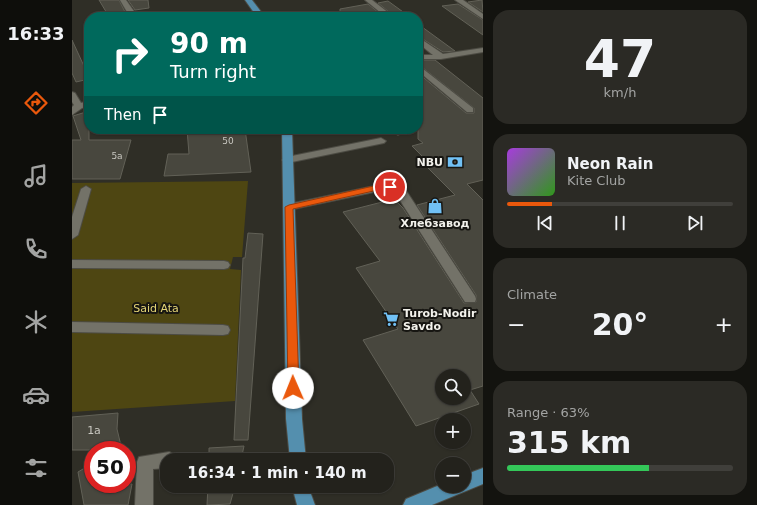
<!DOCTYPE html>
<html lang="en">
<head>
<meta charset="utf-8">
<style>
  :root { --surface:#23221c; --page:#2b2a25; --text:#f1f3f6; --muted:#a3a4a3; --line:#403f3b; --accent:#ea580c }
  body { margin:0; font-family:"DejaVu Sans",sans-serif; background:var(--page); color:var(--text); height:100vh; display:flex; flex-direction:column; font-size:15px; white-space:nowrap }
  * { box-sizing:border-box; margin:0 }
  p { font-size:13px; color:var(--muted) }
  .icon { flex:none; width:22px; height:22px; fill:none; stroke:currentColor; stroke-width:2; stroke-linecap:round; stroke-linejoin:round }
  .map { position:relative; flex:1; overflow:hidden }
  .sheet { display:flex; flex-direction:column; gap:10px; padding:10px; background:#13130f; width:274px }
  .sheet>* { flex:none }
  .banner { position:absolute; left:12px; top:12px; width:339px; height:122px; border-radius:16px; box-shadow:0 1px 3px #0004,0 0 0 1px var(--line); background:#00695c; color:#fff; overflow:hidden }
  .tools { position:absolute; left:363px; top:369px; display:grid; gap:8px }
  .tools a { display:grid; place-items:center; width:36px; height:36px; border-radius:50%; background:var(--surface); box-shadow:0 1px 3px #0004,0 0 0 1px var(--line); font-size:20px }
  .speed { position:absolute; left:12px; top:441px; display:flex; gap:8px; font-size:20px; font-weight:700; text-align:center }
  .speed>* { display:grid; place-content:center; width:52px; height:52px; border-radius:50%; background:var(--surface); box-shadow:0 1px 3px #0004,0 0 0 1px var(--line); line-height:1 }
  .speed .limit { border:6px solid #d22; background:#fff; color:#111 }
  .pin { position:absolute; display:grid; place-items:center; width:34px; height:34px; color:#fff; margin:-17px; border:2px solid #fff; border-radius:50%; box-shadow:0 1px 4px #0007 }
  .me { position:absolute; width:44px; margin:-22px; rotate:359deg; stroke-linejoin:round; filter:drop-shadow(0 0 3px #0008) }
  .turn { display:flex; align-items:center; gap:14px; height:84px; padding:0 20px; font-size:18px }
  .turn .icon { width:52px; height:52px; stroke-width:2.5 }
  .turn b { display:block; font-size:28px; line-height:34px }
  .then { display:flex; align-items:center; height:38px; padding:0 20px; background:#0003; gap:8px; font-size:15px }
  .big { font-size:30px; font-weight:700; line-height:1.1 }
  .sheet .tile { flex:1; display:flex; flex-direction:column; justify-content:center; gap:6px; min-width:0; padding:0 14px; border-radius:16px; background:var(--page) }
  .sheet .dial { align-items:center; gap:0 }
  .dial b { font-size:52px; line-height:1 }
  .song { display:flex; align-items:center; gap:12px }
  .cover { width:48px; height:48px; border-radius:6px; background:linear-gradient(135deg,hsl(280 70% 55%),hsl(110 70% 35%)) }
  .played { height:4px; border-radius:2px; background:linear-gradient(90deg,var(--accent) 20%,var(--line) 20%) }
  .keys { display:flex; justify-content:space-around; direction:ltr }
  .heat { display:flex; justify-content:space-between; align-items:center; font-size:22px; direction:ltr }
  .charge { height:6px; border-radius:3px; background:linear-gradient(90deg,#34c759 63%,var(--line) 0) }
  .trip { position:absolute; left:88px; top:453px; width:234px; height:40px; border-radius:16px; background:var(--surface); box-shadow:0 1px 3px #0004,0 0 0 1px var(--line); font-weight:700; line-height:40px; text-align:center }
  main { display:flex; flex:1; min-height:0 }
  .tabs { display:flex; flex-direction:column; width:72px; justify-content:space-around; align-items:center; background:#0e0e0b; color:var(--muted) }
  .tabs .icon { width:28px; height:28px }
  .tabs .selected { color:var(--accent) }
  .tabs b { font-size:18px; color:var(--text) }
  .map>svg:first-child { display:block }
  .green { fill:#4e4612 }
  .building { fill:#48473e; stroke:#626157; fill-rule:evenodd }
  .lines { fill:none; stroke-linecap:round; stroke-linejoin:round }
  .minor-casing { stroke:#4c4b43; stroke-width:2 }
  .major-casing { stroke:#4c4b43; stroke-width:2 }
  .minor { fill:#737268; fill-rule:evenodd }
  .major { fill:#548fae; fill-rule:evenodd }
  .route { fill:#ea580c; stroke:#983908 }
  .labels { text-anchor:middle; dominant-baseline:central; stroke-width:4; stroke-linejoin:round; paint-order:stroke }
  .number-label { font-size:9px; fill:#c8c7c0 }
  .poi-label { font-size:11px; font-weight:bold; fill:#f3f2ec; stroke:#171612; text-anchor:end }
  .park-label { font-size:11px; fill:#e4d476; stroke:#171612 }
  .near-number-label { font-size:11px; fill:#c8c7c0 }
</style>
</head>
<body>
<main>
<nav class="tabs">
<b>16:33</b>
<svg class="icon selected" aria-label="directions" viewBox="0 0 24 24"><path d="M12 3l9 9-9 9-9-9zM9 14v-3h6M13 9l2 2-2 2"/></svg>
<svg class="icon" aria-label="music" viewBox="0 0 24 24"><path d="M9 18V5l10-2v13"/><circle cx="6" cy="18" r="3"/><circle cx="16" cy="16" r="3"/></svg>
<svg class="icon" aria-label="phone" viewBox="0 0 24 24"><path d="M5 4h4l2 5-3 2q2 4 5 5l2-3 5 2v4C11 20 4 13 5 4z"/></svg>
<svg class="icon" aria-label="climate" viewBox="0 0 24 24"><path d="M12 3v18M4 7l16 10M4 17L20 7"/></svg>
<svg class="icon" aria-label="car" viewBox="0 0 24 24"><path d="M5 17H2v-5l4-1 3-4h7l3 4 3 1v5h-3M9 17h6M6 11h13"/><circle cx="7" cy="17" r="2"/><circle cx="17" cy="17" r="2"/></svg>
<svg class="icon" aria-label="filters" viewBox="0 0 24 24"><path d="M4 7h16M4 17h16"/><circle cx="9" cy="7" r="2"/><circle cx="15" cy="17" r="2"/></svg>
</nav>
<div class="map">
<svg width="411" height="505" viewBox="0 0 411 505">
  <rect width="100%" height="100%" fill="#2f2e26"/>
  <path class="green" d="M176,181l-6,76h-9l-3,12 11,1 -6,131 -163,11v-229z"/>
  <g class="building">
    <path d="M27,0h20l6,12 -17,3z"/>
    <path d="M56,0h20l1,8 -14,2z"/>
    <path d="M410,0l1,12 -15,-10z"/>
    <path d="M316,1l22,16h-15l-17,-14z"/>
    <path d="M296,4l16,13h-44v-8z"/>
    <path d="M386,4l25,16v15l-41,-29z"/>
    <path d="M346,24l37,27 -12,1 -25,-16z"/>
    <path d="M0,40l17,37v2l-13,3 -4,-9z"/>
    <path d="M346,60h17l48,38v82l-16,4 16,16v186l-13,4 9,14 -63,22 -53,-86 35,-11 -42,-61 24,-7 -37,-49 51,-13 9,9 61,95 12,-1v-7l-59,-90 38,-10 -27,-27 5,-1 -21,-21 11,-3 -5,-4v-66l48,40h8v-5l-56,-44zM370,376h22v22h-22z"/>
    <path d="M17,111v29h42l-11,39h-48v-39h9l-8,-24z"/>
    <path d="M115,129h58l6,43 -87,4 4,-22h21z"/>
    <path d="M176,233l15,1 -15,206h-14l9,-182h2z"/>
    <path d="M46,413l-1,16 5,21h-50v-33z"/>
    <path d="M172,446l-3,14h-32v-12z"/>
    <path d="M21,463v21h39l-4,21h-44l-6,-33z"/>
    <path d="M136,486h27l-5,18 -23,1z"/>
  </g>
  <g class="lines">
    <g class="minor-casing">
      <g id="minor">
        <path d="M48,0h6l12,17h-8z"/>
        <path d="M293,0h7l22,17h-8z"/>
        <path d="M383,0h8l20,14v5z"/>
        <path d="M346,37l25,17 40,-6v4l-42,7h-23v-4h15l-15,-12z"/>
        <path d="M346,65l55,43v4h-6l-49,-41z"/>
        <path d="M0,92l3,1 6,10 8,-2v6l-7,1 -10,7v-8l2,-2 -2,-3z"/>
        <path d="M318,129h10l3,3 -5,3z"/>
        <path d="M309,138l5,3 -2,2 -97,20 -5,-3 5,-3z"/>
        <path d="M307,185h18l10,7 68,104 1,3 -1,3h-10l-71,-111h-15l-90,19 -6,-3 6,-3z"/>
        <path d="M14,186l5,3 -13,46 -6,4v-22l9,-28z"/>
        <path d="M0,260l152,1 4,1 2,3 -2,3 -4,1 -152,-1z"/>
        <path d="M0,322l151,3 5,1 2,4 -2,4 -5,1 -151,-3z"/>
        <path d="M97,452l6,3 2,5h-10v8l-14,1v36h-18l2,-43 2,-5z"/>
      </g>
    </g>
    <g class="major-casing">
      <g id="major">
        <path d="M173,0h7l13,17h-8z"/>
        <path d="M210,129h10l10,290 4,41h-16l-4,-41z"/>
        <path d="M411,468v16l-51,21h-29l3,-6 36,-15v2h22v-11z"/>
        <path d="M220,486h16l7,19h-18z"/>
      </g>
    </g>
    <use href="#minor" class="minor"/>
    <use href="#major" class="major"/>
  </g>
  <path class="route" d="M306,185h12l4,2 -4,3h-12l-85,19 6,179 -2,4h-8l-1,-4 -3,-181 4,-2z"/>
  <defs>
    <g id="bank-bare" transform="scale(1.2)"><path d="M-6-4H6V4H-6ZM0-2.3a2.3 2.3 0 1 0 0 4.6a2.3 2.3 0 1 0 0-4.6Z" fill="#71c1f5" stroke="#171612" stroke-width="2.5" paint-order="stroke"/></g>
    <g id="shop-bare" transform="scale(1.2)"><path d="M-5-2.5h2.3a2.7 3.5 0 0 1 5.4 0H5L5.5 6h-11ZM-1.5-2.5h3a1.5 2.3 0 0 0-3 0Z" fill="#71c1f5" stroke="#171612" stroke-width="2.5" paint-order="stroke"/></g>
    <g id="supermarket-bare" transform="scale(1.2)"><path d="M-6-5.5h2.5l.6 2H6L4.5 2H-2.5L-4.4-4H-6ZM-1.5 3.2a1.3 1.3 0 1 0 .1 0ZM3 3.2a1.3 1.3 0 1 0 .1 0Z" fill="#71c1f5" stroke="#171612" stroke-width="2.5" paint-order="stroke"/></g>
  </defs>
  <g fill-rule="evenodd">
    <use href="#bank-bare" x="383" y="162"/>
    <use href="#shop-bare" x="363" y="206"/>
    <use href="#supermarket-bare" x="319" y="319"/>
  </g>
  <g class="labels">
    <g class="number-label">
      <text x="156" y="141">50</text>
      <text x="45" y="156">5а</text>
    </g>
    <g class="poi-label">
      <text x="371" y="162">NBU</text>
      <text x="363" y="223" text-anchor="middle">Хлебзавод</text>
      <text x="331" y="313" text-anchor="start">Turob-Nodir<tspan x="331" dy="13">Savdo</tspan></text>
    </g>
    <g class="park-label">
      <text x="84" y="308">Said Ata</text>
    </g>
    <g class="near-number-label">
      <text x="22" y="430">1a</text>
    </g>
  </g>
</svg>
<div class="tools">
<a><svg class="icon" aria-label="search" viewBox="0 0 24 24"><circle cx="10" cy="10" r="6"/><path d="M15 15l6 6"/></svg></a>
<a>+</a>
<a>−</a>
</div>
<div class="speed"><div class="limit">50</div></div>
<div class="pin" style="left:318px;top:187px;background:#d93025"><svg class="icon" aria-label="arrive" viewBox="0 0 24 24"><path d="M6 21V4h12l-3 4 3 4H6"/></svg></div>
<svg class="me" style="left:221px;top:388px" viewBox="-20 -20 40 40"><circle r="19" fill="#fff"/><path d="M0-13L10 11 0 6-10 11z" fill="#ea580c"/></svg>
<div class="trip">16:34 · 1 min · 140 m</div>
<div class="banner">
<div class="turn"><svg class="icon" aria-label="right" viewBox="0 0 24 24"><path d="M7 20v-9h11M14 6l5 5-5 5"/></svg><div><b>90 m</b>Turn right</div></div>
<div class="then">Then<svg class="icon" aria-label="arrive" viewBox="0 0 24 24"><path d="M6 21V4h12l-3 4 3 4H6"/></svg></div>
</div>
</div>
<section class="sheet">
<div class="tile dial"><b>47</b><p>km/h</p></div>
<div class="tile">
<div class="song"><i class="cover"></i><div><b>Neon Rain</b><p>Kite Club</p></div></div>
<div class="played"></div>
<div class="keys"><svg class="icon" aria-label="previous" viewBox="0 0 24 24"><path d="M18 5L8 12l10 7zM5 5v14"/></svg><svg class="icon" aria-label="pause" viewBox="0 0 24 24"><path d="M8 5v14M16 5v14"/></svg><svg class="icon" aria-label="next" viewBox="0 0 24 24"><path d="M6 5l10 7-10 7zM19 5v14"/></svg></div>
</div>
<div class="tile"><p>Climate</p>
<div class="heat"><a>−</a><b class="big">20°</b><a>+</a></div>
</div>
<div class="tile"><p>Range · 63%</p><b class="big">315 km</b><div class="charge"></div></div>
</section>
</main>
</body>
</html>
